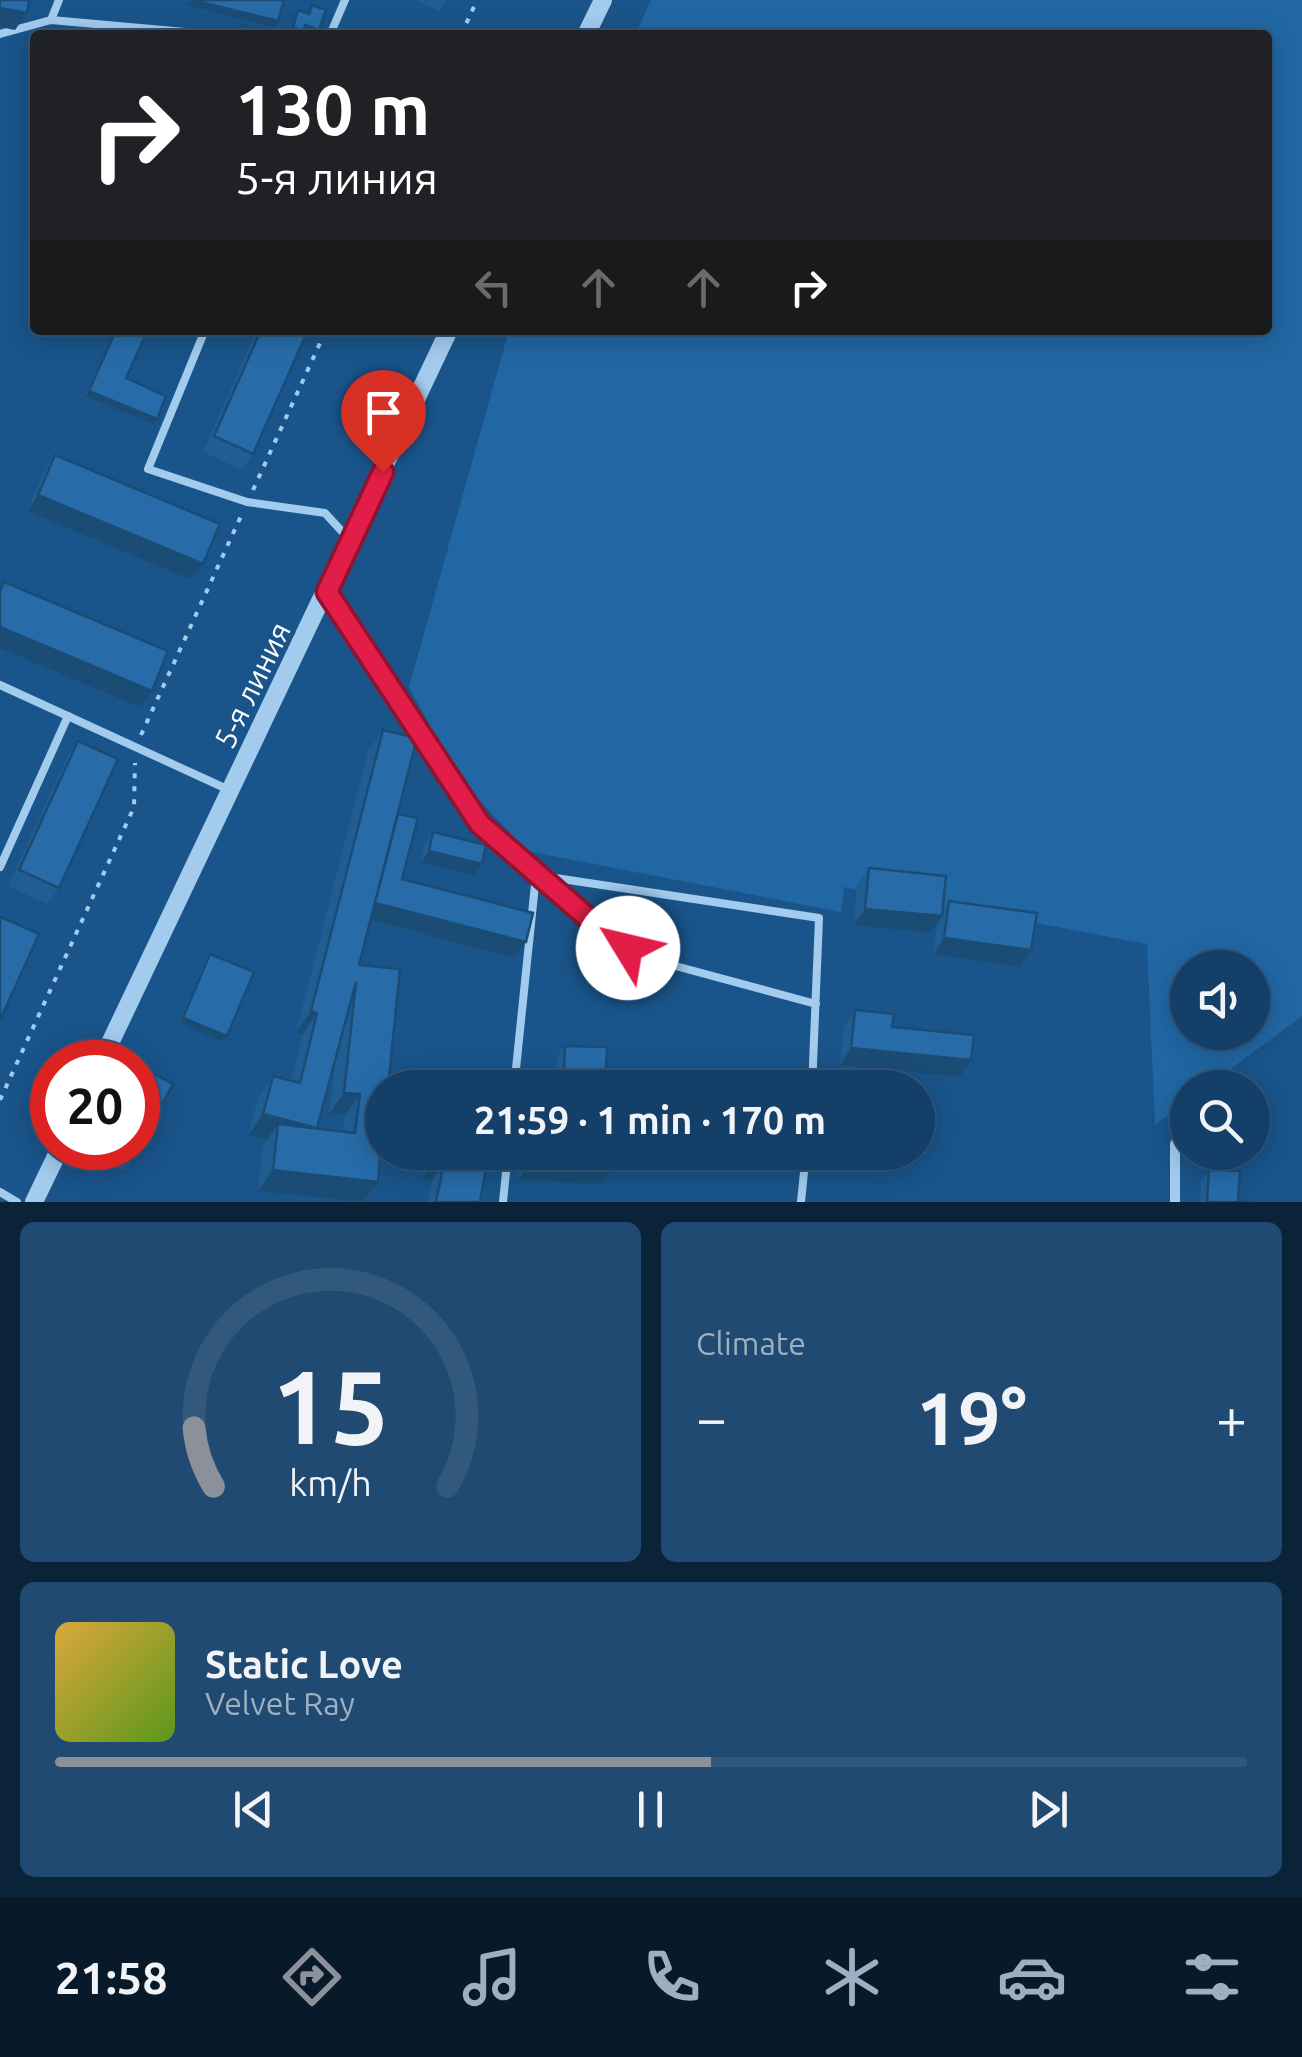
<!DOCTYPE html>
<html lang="en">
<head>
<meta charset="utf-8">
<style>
  :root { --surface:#133f68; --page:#204a71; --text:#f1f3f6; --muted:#9dafc0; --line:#32587c; --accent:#8c9099 }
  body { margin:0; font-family:Ubuntu,sans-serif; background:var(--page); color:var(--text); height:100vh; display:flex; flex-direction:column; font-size:38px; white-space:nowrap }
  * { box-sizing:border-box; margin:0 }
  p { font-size:32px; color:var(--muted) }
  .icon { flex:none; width:55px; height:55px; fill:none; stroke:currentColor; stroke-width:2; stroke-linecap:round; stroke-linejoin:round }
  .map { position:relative; height:1202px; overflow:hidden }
  .panel { display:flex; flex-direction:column; gap:20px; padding:20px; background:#0a2339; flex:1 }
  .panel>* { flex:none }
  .banner { position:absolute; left:30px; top:30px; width:1242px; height:305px; border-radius:10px; box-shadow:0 5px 25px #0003,0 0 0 2px var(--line); background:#202124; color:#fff; overflow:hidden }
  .buttons { position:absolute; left:1170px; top:950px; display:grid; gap:20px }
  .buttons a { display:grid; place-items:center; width:100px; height:100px; border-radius:50%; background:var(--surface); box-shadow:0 5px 25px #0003,0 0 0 2px var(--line); font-size:50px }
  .speed { position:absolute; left:30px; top:1040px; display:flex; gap:20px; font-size:50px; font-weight:700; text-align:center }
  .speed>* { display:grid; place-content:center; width:130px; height:130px; border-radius:50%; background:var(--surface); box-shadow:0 5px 25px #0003,0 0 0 2px var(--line); line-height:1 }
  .speed .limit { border:15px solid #d22; background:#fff; color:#111 }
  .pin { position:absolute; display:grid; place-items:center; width:85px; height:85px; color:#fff; margin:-102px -42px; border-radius:50% 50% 50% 0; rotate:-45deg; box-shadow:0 0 10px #0007 }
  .pin .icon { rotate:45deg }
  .me { position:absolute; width:110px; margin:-55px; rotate:306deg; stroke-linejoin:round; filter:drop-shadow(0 0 8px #0008) }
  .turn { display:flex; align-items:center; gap:35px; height:210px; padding:0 40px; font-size:45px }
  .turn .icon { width:130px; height:130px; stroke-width:2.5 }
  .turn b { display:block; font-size:70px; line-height:85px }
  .lanes { display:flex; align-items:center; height:95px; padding:0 40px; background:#0003; justify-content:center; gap:50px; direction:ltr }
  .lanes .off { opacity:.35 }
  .big { font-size:75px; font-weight:600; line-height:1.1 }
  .panel .tile { flex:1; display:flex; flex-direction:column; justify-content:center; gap:15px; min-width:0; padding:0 35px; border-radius:15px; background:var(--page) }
  .panel .dial { align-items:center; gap:0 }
  .dial svg { height:260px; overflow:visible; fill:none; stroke:var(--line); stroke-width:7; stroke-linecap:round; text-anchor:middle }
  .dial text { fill:var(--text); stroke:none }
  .song { display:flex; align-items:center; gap:30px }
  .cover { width:120px; height:120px; border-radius:15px; background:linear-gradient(135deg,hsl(40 70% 55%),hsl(90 70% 35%)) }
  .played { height:10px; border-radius:5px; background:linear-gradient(90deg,var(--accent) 55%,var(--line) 55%) }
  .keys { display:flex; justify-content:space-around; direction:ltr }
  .heat { display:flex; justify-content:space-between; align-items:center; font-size:55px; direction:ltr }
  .panel .tiles { flex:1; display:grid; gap:20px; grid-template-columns:1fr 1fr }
  .tile:last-child { grid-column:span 2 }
  .trip { position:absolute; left:365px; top:1070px; width:570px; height:100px; border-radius:50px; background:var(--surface); box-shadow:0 5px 25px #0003,0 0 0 2px var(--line); font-weight:600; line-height:100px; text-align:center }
  .menu { display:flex; height:160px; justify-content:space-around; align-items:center; background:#08192a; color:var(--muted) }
  .menu .icon { width:70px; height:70px }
  .menu .on { color:var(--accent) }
  .menu b { font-size:45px; color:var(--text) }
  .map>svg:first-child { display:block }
  .green { fill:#2167a4; fill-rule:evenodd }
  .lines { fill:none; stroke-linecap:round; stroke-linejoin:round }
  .path { stroke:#a2cbee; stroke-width:4; stroke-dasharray:5 8; stroke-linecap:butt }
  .service { stroke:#a2cbee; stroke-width:8 }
  .minor { stroke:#a2cbee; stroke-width:10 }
  .tertiary { stroke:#a2cbee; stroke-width:18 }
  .wall { fill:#225d91; fill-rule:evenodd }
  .shaded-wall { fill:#1b4c76 }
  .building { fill:#276ca9; stroke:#1b4c76; stroke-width:2.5 }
  .route-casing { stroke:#92132f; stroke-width:25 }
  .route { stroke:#e11d48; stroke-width:18 }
  .labels { text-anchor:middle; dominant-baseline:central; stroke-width:10; stroke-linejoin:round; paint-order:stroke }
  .street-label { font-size:30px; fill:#fff; stroke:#19548a }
</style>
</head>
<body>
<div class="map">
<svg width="1302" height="1202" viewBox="0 0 1302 1202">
  <rect width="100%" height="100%" fill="#19548a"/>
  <path class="green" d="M651,0h651v1016l-96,71 -18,1 -1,13 -32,24 -8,-181 -303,-57 -3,25 -314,-61 -68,-72 -50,-92 100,-357h759v-295h-633zM1188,968h64v64h-64z"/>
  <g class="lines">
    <g class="path">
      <path d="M461,35l16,-35"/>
      <path d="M253,490l73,-160"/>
      <path d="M141,735l100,-219"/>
      <path d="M0,1100l134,-293 1,-44"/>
    </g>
    <g class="service">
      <path d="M51,20l8,-20"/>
      <path d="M0,34l51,-14 168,15"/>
      <path d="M330,35l15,-35"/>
      <path d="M205,330l-57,139 99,33 78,11 23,25"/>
      <path d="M327,592l153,233 56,50 -22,213"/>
      <path d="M0,685l227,104"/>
      <path d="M0,867l68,-151"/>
      <path d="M812,1088l7,-170 -283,-43 75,63 35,20 170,46"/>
      <path d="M0,1192l17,10"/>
      <path d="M503,1202l5,-50"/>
      <path d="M801,1202l5,-50"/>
    </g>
    <path class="minor" d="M1175,1144v58"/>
    <g class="tertiary">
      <path d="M586,35l17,-35"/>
      <path d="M101,1062l348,-732"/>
      <path d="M34,1202l26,-54"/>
    </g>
  </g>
  <g class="wall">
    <path d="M415,0h32l-8,11z"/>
    <path d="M115,330h33l-22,48 31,41 -4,5 -68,-28z"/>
    <path d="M257,330h51l-55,124 -11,16 -39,-18z"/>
    <path d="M55,455l148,109 -11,16 -165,-69 17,-40z"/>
    <path d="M383,730l15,84 4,65 112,79 -144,-37 -11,44 23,123v22l-6,9 -2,13 4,50 -15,20 -105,-11 5,-45 4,-6 -19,-5 10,-37 15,-22 18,5 12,-47 -7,-2 72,-281zM335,1063l-6,51 16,1 -2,16 -26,-2z"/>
    <path d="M78,741l-19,147 -12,16 -39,-18 59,-129z"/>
    <path d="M433,832l41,43 -53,-13 4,-19z"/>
    <path d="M869,868l73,43 7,-10 82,49 -11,17 -87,-13 4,-31 -7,10 -76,-8 3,-40z"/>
    <path d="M210,954l17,82 -4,6 -44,-19 27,-63z"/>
    <path d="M855,1010l37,17 79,33 -11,17 -120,-12 4,-39z"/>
    <path d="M565,1046l40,42h-49l1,-31z"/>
    <path d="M154,1074l19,10 -41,76 -8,11 -18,-9 7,-14h25v-46z"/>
    <path d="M427,1152h51l-3,15 5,35h-52l4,-22 -10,-2z"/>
    <path d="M521,1152h9l72,32 -84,-4z"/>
    <path d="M1209,1170l29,30 16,2h-54l1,-21z"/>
  </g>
  <g class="shaded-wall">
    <path d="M191,0l87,21 -3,6 -88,-22z"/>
    <path d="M0,8l27,5 -12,17 -15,-3z"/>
    <path d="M305,25l14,5 -3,5 -13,-4 -3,4 -11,-2 4,-6z"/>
    <path d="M89,391l68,28 -4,5 -68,-28z"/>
    <path d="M38,495l165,69 -11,16 -165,-69z"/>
    <path d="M0,627l152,64 -12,16 -140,-59z"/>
    <path d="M429,851l53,13 -8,11 -53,-13z"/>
    <path d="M373,902l153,40 -12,16 -152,-40z"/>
    <path d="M865,909l77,7 -12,17 -76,-8z"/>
    <path d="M944,938l87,12 -11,17 -87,-13z"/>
    <path d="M311,1011l6,2 -14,21 -7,-2z"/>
    <path d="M183,1018l44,18 -4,6 -44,-19z"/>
    <path d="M851,1048l120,12 -11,17 -120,-12z"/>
    <path d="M344,1093l16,1 -15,21 -16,-1z"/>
    <path d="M377,1104h5v6l-11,16z"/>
    <path d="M263,1114l54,14 -39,-4 -11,16 -19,-5z"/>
    <path d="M670,1152h89l-10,15 -81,-11z"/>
    <path d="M434,1161l10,2 -12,17 -10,-2z"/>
    <path d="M530,1164l83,4 -11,16 -84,-4z"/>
    <path d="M273,1170l105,12 -15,20 -105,-11z"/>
  </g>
  <g class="building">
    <path d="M0,0h29l-2,13 -27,-5z"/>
    <path d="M192,0h92l-6,21z"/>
    <path d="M312,5l14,5 -7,20 -14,-5 -2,6 -10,-4 5,-17 11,4z"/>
    <path d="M244,25l25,10h-29z"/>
    <path d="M116,330h32l-22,48 40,18 -9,23 -68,-28z"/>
    <path d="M261,330h47l-55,124 -39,-18z"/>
    <path d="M55,455l165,69 -17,40 -165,-69z"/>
    <path d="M4,582l164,69 -16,40 -152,-64v-36z"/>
    <path d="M383,730l34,8 -58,227 41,4 -12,119h-6v16h-5l-3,28 8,1 -4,49 -105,-12 5,-46 77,9 5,-39 -16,-1 12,-111 -39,146 -54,-14 10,-38 27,7 17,-70 -6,-2z"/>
    <path d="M78,741l40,18 -59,129 -40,-18z"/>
    <path d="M398,814l20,4 -16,61 131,34 -7,29 -151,-39z"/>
    <path d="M433,832l53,13 -4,19 -53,-13z"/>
    <path d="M869,868l77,8 -4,40 -77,-7z"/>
    <path d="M949,901l88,12 -6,37 -87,-12z"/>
    <path d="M1,917l38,17 -39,86v-102z"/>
    <path d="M210,954l44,18 -27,64 -44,-18z"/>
    <path d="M855,1010l39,4 -2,13 82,8 -3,25 -120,-12z"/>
    <path d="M565,1046l42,1 -2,41h-42z"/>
    <path d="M154,1074l19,10 -41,76 -18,-9 1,-3h23v-42z"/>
    <path d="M435,1152h43l-3,15 11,2 -6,33h-44l8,-39 -10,-2z"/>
    <path d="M530,1152h84l-1,16 -83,-4z"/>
    <path d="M1209,1170l31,1 -2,29 16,2h-47z"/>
  </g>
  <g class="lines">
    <g class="route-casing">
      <path id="route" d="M383,472l-56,120 153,232 131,114 17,10"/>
    </g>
    <use href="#route" class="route"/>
  </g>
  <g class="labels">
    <g class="street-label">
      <text transform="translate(252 685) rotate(-64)">5-я линия</text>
    </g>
  </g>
</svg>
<div class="buttons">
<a><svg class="icon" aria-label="sound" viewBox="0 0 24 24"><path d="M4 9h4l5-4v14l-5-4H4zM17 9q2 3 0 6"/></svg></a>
<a><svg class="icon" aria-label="search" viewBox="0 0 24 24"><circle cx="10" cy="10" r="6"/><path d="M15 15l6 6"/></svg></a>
</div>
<div class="speed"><div class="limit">20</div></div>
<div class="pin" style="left:383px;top:472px;background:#d93025"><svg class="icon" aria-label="arrive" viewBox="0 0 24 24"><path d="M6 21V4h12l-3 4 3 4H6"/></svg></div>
<svg class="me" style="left:628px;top:948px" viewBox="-20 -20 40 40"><circle r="19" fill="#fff"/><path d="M0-13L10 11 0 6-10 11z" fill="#e11d48"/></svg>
<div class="trip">21:59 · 1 min · 170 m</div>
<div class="banner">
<div class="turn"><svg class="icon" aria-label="right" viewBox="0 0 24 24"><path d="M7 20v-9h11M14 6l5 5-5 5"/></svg><div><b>130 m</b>5-я линия</div></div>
<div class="lanes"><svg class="icon off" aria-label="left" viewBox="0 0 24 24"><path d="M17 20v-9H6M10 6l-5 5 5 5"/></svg><svg class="icon off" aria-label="ahead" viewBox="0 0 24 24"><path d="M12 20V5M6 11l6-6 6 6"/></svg><svg class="icon off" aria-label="ahead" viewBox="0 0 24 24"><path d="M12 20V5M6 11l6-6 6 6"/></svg><svg class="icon" aria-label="right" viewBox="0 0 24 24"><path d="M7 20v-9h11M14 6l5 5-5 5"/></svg></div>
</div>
</div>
<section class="panel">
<div class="tiles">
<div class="tile dial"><svg viewBox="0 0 100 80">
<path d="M14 69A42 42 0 1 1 86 69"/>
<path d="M14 69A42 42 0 0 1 8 51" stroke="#8c9099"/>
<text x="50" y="56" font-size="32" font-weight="700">15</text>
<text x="50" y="72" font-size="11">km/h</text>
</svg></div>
<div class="tile"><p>Climate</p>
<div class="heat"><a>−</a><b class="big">19°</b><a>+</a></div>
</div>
<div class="tile">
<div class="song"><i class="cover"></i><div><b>Static Love</b><p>Velvet Ray</p></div></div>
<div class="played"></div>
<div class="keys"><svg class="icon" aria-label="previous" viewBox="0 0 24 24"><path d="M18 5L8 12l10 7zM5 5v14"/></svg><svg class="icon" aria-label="pause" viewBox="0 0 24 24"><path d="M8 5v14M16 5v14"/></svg><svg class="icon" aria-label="next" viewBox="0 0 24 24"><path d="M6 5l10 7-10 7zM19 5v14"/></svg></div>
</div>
</div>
</section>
<nav class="menu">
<b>21:58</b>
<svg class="icon on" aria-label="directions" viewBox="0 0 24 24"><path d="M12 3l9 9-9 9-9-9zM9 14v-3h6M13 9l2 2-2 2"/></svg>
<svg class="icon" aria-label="music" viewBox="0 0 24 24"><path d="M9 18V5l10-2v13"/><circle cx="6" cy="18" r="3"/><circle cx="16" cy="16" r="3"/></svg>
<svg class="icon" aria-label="phone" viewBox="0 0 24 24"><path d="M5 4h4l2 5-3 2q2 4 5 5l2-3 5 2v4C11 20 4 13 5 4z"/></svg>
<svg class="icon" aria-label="climate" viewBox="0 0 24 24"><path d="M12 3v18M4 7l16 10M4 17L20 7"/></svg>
<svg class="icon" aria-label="car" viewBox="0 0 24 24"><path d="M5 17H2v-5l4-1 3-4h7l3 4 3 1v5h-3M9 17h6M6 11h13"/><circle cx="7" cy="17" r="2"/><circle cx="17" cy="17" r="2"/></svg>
<svg class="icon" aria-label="filters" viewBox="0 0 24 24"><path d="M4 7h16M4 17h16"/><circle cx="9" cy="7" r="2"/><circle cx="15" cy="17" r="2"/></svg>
</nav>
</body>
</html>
